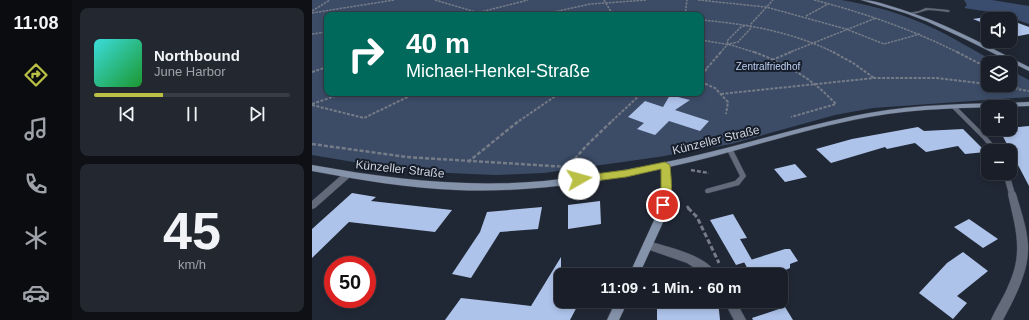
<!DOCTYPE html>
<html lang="de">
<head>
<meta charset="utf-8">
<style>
  :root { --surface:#191e28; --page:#222730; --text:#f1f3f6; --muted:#9fa2a8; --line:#373c45; --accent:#bac045 }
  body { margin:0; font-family:Helvetica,sans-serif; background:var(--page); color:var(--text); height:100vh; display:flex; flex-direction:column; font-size:15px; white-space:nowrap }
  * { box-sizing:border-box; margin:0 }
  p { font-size:13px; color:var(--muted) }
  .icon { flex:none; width:22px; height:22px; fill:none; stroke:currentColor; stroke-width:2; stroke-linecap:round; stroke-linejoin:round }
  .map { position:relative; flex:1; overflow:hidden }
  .details { display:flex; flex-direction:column; gap:8px; padding:8px; background:#0e1016; width:240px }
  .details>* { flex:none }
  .hud { position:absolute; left:12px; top:12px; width:380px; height:84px; border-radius:8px; box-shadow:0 2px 6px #0003,0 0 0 1px var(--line); background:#00695c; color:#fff; overflow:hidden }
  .tools { position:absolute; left:669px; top:12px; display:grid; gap:8px }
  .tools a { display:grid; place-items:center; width:36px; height:36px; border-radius:8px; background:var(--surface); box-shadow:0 2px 6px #0003,0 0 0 1px var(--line); font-size:20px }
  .speed { position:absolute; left:12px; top:256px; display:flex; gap:8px; font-size:20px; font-weight:700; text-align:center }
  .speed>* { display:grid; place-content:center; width:52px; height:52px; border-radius:50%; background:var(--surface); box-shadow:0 2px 6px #0003,0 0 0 1px var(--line); line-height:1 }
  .speed .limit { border:6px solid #d22; background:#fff; color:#111 }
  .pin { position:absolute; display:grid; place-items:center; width:34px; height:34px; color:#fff; margin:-17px; border:2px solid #fff; border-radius:50%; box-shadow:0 1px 4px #0007 }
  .me { position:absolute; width:44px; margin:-22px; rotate:83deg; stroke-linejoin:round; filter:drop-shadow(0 0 3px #0008) }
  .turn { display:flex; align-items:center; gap:14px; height:84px; padding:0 16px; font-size:18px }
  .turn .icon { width:52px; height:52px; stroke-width:2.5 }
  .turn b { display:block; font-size:28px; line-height:34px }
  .details .card { flex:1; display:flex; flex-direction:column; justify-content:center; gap:6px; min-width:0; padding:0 14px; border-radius:8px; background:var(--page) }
  .details .dial { align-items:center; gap:0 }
  .dial b { font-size:52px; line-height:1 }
  .song { display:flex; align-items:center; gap:12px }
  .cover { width:48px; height:48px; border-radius:6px; background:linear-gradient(135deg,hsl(180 70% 55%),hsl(130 70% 35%)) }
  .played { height:4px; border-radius:2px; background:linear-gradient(90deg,var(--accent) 35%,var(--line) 35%) }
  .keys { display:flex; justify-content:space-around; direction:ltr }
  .trip { position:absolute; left:242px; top:268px; width:234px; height:40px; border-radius:8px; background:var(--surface); box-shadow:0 2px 6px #0003,0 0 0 1px var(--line); font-weight:600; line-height:40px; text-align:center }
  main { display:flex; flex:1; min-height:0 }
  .menu { display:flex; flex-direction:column; width:72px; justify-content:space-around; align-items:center; background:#0a0c10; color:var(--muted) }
  .menu .icon { width:28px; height:28px }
  .menu .selected { color:var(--accent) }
  .menu b { font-size:18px; color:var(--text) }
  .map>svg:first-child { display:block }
  .green { fill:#3c4c67; fill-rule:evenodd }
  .forest { fill:#3b4d6e }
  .building { fill:#aec3ea }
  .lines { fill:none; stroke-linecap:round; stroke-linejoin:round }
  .lane-casing { stroke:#3d4350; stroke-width:1 }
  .street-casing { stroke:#3d4350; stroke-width:1 }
  .secondary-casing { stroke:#3d4350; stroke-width:1 }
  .path-far3 { stroke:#767c87; stroke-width:1.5; stroke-dasharray:2.5 1; stroke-linecap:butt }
  .path-far2 { stroke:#767c87; stroke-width:2; stroke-dasharray:3 1.5; stroke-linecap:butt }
  .path-far1 { stroke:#767c87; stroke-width:2.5; stroke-dasharray:4 2; stroke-linecap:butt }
  .path { stroke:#767c87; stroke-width:3; stroke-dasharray:5 2.5; stroke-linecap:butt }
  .lane { fill:#636b7b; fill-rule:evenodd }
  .street { fill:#636b7b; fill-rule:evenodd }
  .secondary { fill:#8492aa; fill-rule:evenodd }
  .route { fill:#bac045; stroke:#797d2d }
  .labels { text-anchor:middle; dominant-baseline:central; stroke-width:4; stroke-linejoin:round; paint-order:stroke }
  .far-park-label { font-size:10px; fill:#bfd2f6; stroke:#171e2b }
  .street-label { font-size:12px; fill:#cdd2db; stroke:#171e2b }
</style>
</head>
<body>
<main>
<nav class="menu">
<b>11:08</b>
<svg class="icon selected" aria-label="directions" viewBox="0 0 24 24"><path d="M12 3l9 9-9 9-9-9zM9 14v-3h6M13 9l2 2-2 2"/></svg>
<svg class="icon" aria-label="music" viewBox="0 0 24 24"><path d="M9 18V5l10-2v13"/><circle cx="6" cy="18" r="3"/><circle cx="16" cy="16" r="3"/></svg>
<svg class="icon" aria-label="phone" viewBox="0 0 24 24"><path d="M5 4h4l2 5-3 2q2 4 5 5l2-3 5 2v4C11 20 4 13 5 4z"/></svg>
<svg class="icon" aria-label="climate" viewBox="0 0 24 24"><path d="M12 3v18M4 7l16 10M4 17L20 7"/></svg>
<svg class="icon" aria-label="car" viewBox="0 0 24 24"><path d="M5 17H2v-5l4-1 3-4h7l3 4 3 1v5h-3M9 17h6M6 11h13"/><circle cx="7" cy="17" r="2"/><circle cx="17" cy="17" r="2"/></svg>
</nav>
<section class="details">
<div class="card">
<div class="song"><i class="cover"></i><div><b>Northbound</b><p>June Harbor</p></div></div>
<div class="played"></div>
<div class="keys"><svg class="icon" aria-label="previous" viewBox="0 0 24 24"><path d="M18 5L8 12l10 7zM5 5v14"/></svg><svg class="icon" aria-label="pause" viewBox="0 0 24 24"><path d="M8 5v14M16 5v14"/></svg><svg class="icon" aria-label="next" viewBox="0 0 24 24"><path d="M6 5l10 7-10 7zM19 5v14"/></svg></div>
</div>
<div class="card dial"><b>45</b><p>km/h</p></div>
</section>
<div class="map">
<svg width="717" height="320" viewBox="0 0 717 320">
  <rect width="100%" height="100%" fill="#212835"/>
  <path class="green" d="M0,0h529c25,4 48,10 71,19 30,11 57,29 85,44h-9v22h22v-15l19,10v17l-156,11 -38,7 -104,29 -73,13 -114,16 -49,2 -46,-2 -72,-7 -65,-11zM15,15h374v78h-374z"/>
  <path class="forest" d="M652,0h28l37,6v18l-32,-11 -33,-5 3,-3z"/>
  <g class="building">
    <path d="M686,15l10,4h-20v6l-15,-6z"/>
    <path d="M698,20l19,7v7l-15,3 -4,-2z"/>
    <path d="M358,95l20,5 -15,10 34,11 -9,10 -31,-10 -14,14 -18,-6 7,-6 -16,-6 17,-16 18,6z"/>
    <path d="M717,126v60l-30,-57z"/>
    <path d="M606,127l6,4 39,-2 23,23 -21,2 -7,-8 -32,6 -11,-9 -28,6 -2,-2 -54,16 -15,-14 36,-10z"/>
    <path d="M483,164l12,13 -22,5 -11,-13z"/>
    <path d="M40,193l24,4 -5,4 81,9 -17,22 -86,-10 -37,36v-29z"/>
    <path d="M288,201l1,23 -33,5v-24z"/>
    <path d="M230,207l-4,22 -38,3 -29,46 -19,-4 28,-42 7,-20z"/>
    <path d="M421,214l14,24 -7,1 12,21 -16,5 -26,-45z"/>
    <path d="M657,219l29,20 -15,9 -29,-21z"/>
    <path d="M473,249h5l8,12 -8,3v4l-15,7h-24l-7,-13z"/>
    <path d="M651,252l25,19 -31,25 10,7 -14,16 -34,-26 28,-30z"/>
    <path d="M249,257v44h19l-10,19h-125l16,-22 70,8z"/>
    <path d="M345,301h61l2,19h-63z"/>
    <path d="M473,307l8,13h-40l-1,-2z"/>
  </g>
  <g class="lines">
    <g class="lane-casing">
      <g id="lane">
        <path d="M614,8l22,2 2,1 -2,1c-6,-1 -13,-2 -20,-2 -7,1 -11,5 -19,3l10,-2z"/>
        <path d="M642,105l2,1 31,31 12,14h-6l-10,-12 -32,-32z"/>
        <path d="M418,148l3,2 13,26 -7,9 -31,8h-2l-1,-2 1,-2 29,-8 5,-5 -13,-26z"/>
        <path d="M691,173h6l6,21 -1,2h-4l-1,-2z"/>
      </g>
    </g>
    <g class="street-casing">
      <g id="street">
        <path d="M35,172l4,3 -1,2 -35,31 -3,1v-8l32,-28z"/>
        <path d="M700,191l3,1 1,2c5,17 11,34 12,51 1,27 -13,52 -25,75h-12c5,-12 13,-23 18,-36 15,-33 6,-57 -1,-90l1,-2z"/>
        <path d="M336,241c19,6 60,14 69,34h-12l-18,-12 -43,-15 -1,-3 1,-3z"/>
        <path d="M412,301h12l10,19h-12z"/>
      </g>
    </g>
    <g class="secondary-casing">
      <g id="secondary">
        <path d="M549,0c13,0 26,5 39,9 45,14 87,37 129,58v4l-62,-31 -41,-19 -21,-8z"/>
        <path d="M717,102v4c-53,2 -107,1 -160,11 -68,12 -133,36 -200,50l1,26 -5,25 -26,57h-10l26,-57 7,-25 -1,-24c-67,14 -136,24 -205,21 -48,-2 -96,-10 -144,-19v-6c78,14 153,23 232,16 55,-6 109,-15 162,-28 54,-13 108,-30 163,-40 53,-10 107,-9 160,-11z"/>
        <path d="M304,301h12l-9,19h-12z"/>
      </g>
    </g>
    <g class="path-far3">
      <path d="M123,0l51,15"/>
      <path d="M292,0l9,15"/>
      <path d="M386,0l68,7 80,22 38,15 36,-10"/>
      <path d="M502,0c51,13 99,30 145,53"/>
      <path d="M0,11l18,-11"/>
      <path d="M0,13l82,-13"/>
      <path d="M157,15l59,-15"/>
      <path d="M228,15l50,-11 56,-4"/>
      <path d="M373,15l2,-15"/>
      <path d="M494,16l22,-12"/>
      <path d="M389,20c46,4 92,12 134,33"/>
      <path d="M0,34l15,-2"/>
      <path d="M389,40l30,5 26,8"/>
      <path d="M416,44l-1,-3 14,-14 6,-2"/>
      <path d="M408,53l8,-9 10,-2 13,-14 -1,-3 23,-25"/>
      <path d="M476,53l88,-35"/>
    </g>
    <g class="path-far2">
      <path d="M442,52c22,8 46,20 64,35 6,5 12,11 18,17l-45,13"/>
      <path d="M521,52l20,11 21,15"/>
      <path d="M645,52l31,16"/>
      <path d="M460,60l19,-8"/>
      <path d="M389,68l6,2"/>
      <path d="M0,72l15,-5"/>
      <path d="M389,75l20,-23"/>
      <path d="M698,81l8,7"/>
      <path d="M389,82l14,6 13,14 -2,12"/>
      <path d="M680,85l37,6"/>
      <path d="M409,94l153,-16h62l52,6"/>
      <path d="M0,104l32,-11"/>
      <path d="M0,105l52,13 52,-25"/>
      <path d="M207,121l41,-28"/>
      <path d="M300,121l30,-28"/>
    </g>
    <g class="path-far1">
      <path d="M0,144l95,13 160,10"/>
      <path d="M156,162l52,-42"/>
      <path d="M255,168l19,-22 27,-26"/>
      <path d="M379,170l18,3"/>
      <path d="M375,206l2,3"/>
    </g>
    <path class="path" d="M376,208l9,9 22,46"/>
    <use href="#lane" class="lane"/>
    <use href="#street" class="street"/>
    <use href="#secondary" class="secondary"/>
  </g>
  <path class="route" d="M353,162l5,3c1,14 4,30 -3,43h-7l-2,-3 3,-12v-24l-35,8 -47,6 -5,-4 5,-3 47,-6z"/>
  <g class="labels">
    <g class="far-park-label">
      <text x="456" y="66">Zentralfriedhof</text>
    </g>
    <g class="street-label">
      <text transform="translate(404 140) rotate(-14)">Künzeller Straße</text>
      <text transform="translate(88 169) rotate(6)">Künzeller Straße</text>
    </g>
  </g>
</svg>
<div class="tools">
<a><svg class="icon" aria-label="sound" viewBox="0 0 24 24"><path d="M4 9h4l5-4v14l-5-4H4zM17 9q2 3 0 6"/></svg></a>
<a><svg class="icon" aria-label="layers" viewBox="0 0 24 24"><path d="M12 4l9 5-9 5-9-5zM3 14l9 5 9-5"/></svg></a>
<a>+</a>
<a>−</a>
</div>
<div class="speed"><div class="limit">50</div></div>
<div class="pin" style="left:351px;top:205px;background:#d93025"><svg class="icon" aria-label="arrive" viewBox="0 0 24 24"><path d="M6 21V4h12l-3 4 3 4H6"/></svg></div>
<svg class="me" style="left:267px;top:179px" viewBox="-20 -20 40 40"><circle r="19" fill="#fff"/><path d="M0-13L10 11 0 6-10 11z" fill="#bac045"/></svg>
<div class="trip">11:09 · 1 Min. · 60 m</div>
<div class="hud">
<div class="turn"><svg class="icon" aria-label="right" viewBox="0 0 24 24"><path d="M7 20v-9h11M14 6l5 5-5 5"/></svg><div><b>40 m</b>Michael-Henkel-Straße</div></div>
</div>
</div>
</main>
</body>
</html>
